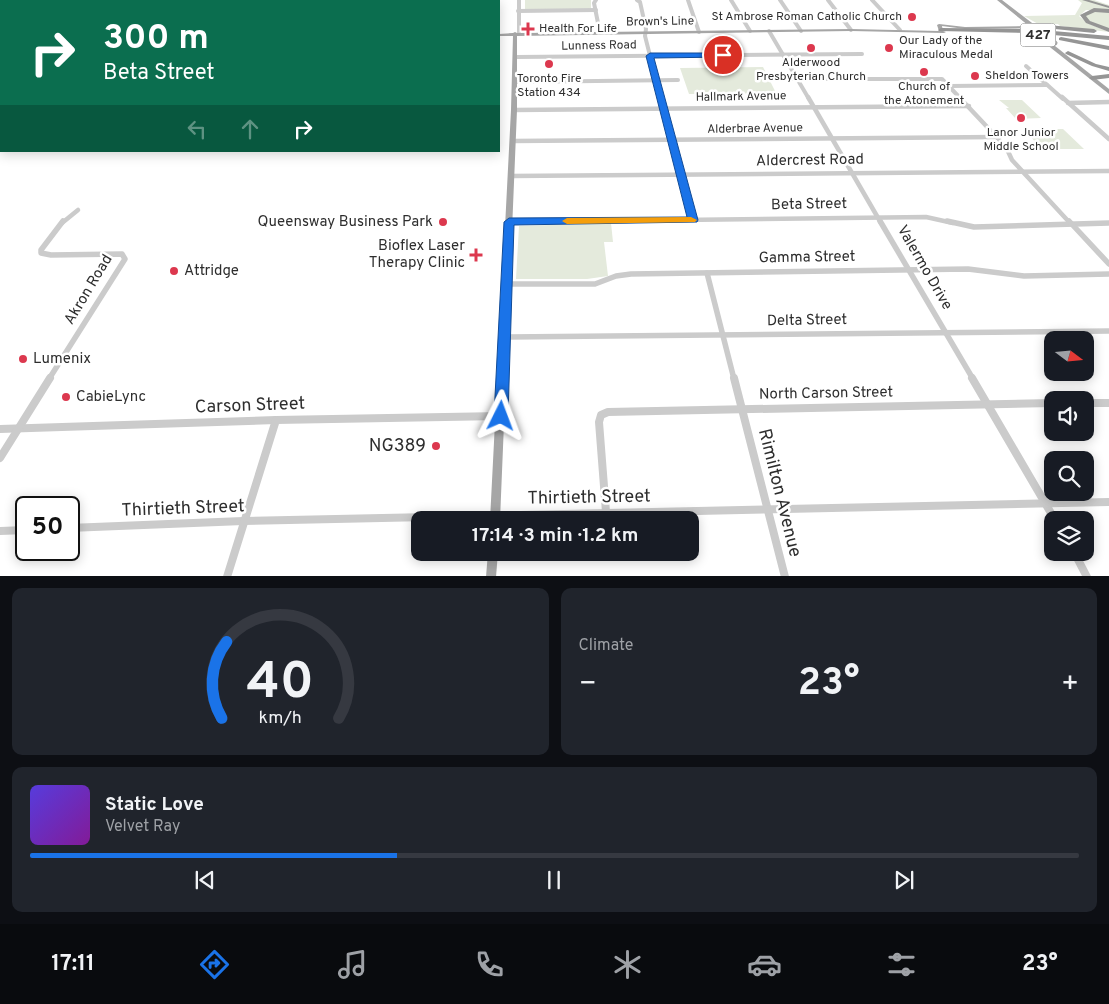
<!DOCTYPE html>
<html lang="en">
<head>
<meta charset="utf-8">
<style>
  :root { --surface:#171b24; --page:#20242c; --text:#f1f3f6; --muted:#9ea1a6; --line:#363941; --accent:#1a73e8 }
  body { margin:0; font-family:Overpass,sans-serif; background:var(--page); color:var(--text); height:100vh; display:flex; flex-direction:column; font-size:19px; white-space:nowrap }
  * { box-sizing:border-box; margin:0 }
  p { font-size:16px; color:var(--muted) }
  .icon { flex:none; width:28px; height:28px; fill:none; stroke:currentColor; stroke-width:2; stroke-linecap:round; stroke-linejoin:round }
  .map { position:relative; height:576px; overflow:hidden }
  .side { display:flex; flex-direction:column; gap:12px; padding:12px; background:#0d0f14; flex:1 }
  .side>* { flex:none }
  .top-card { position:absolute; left:0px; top:0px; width:500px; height:152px; box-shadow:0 2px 12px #0003; background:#0b6e4f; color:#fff; overflow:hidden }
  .needle { width:32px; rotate:106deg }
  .controls { position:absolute; left:1044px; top:331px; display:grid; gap:10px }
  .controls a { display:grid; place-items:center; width:50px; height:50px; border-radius:10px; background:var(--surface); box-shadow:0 2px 12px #0003; font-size:25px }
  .speed { position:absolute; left:15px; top:496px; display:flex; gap:10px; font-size:25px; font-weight:700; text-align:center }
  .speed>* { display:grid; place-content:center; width:65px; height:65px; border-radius:50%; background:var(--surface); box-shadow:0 2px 12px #0003; line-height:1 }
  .speed .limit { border:2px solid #111; border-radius:8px; background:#fff; color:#111 }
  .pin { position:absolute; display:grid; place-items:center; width:42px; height:42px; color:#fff; margin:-21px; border:2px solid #fff; border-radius:50%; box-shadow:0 1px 5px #0007 }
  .me { position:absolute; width:55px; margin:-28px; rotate:3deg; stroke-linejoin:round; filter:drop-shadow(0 0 4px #0008) }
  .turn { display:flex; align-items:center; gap:18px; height:105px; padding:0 20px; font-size:22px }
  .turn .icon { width:65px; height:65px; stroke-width:2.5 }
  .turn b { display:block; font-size:35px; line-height:42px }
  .lanes { display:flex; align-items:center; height:48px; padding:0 20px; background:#0003; justify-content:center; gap:25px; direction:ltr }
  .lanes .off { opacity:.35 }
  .big { font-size:38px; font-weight:700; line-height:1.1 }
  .side .widget { flex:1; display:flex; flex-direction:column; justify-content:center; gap:8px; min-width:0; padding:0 18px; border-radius:10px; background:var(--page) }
  .side .dial { align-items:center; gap:0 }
  .dial svg { height:130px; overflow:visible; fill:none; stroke:var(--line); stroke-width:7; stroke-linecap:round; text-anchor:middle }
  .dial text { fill:var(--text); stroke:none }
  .song { display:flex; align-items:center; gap:15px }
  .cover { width:60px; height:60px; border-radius:8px; background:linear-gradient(135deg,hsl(250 70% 55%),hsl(290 70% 35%)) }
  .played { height:5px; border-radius:2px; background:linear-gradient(90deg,var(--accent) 35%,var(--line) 35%) }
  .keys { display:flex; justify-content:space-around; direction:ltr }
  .heat { display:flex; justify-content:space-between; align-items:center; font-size:28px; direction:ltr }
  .side .tiles { flex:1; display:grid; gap:12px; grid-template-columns:1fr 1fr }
  .widget:last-child { grid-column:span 2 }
  .trip { position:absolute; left:411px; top:511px; width:288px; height:50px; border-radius:10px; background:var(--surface); box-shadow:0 2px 12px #0003; font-weight:700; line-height:50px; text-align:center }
  .menu { display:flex; height:80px; justify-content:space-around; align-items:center; background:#090b0e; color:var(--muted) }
  .menu .icon { width:35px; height:35px }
  .menu .on { color:var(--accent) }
  .menu b { font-size:22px; color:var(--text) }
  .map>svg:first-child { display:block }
  .green { fill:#e4eadc }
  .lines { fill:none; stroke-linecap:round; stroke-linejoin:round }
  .minor-far3 { stroke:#cbcbcb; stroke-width:4 }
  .minor-far2 { stroke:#cbcbcb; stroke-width:4.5 }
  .minor-far1 { stroke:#cbcbcb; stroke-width:5.5 }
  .minor { stroke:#cbcbcb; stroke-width:8 }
  .major { fill:#a6a6a6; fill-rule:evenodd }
  .highway { fill:#959595; fill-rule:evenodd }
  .tram { stroke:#838383; stroke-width:1 }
  .rail { stroke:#838383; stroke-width:1; stroke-dasharray:3 2.5; stroke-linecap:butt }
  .major-bridge { stroke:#a6a6a6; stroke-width:5 }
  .route { fill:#1a73e8; stroke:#114b97 }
  .slow { fill:#f59e0b }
  .poi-dot { fill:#dc384e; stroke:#fff; stroke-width:2 }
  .labels { text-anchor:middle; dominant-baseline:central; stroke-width:5; stroke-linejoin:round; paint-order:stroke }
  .far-poi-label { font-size:12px; fill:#2e2e2e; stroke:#fff }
  .far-street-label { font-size:12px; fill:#2e2e2e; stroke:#fff }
  .shield { fill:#fff; stroke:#6d6d6d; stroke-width:1 }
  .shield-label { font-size:14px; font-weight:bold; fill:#2e2e2e }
  .street-label { font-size:15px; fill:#2e2e2e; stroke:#fff }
  .poi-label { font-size:15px; fill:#2e2e2e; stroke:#fff; text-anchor:start }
  .near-street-label { font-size:18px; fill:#2e2e2e; stroke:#fff }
  .near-poi-label { font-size:18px; fill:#2e2e2e; stroke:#fff; text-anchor:end }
</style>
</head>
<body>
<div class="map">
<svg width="1109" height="577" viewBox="0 0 1109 577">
  <rect width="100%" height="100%" fill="#fff"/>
  <g class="green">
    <path d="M525,0h66v9l-66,1z"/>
    <path d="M1078,0h16l15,5v5h-23l-7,6 8,7 22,9 -49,-6 -2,-2 -18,1 -16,-9 51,-1 7,-12z"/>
    <path d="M1093,11l16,1v17l-15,-5 -8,-6v-4z"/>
    <path d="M763,67l13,26 -87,1 -9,-26z"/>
    <path d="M999,100h23l19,18 -25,1 -10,-11h3z"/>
    <path d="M1043,129h20l21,20h-43l-14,-17h18z"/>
    <path d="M611,223l2,19h-9l4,34 -21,3h-71l3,-53z"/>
  </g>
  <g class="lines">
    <g class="minor-far3">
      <path d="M519,0v33"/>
      <path d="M596,0l-2,3 6,30"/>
      <path d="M637,0l3,2 6,27 -1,7 16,63"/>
      <path d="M688,0l11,32"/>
      <path d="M731,0l19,31"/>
      <path d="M780,0l21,31"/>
      <path d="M828,0l23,30"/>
      <path d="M872,0l28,30"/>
      <path d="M145,1l2,-1"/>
      <path d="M518,11l78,-1"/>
      <path d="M769,31l40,68"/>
      <path d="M516,57l346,-3"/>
      <path d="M1026,66l37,33"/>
      <path d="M775,79h167l19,20"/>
      <path d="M515,82l163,-2"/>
      <path d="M950,86l97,-1"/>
    </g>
    <g class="minor-far2">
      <path d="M661,97l32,123"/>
      <path d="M808,97l73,126"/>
      <path d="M959,97l47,50 6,13 58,63"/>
      <path d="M1062,97l47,42"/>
      <path d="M1068,103l41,-1"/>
      <path d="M514,110l455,-4"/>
      <path d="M513,141l484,-4"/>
      <path d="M511,176l598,-5"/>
      <path d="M509,222l417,-5 27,6"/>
      <path d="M62,223l16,-13"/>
    </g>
    <g class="minor-far1">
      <path d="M880,221l93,158"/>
      <path d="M947,221l27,6 135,-4"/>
      <path d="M1069,221l40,43"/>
      <path d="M509,222l48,-1"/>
      <path d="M707,273l27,106"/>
      <path d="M506,284h89l21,-8 15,-2 337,-5 56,7 85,-2"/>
      <path d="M505,337l604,-6"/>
      <path d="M49,379l76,-120 -3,-5 -71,1 -10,-2v-3l22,-29"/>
    </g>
    <g class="minor">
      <path d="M734,378l51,199"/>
      <path d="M972,378l83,142"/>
      <path d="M1085,403h24"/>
      <path d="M0,429l276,-9 225,-4"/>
      <path d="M0,458l50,-80"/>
      <path d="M606,512l-7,-90 2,-7 7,-3 444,-9"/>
      <path d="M69,528l174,-7 866,-19"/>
      <path d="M0,531l26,-1"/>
      <path d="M1074,552l13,25"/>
      <path d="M227,577l49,-157"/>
    </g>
    <g class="major">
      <rect x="22" y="0" width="4" height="1"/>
      <path d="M997,0h5l34,26v2l-71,1 -23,-3 1,5 3,1 -2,1 -93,-2 -334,5v74l-17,410h-10l21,-410 2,-74h-14v-2l14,-1 2,-1 2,1 334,-4 88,2 -2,-6 2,-1 26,3 64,-1z"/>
      <rect x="0" y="25" width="1" height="3"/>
      <path d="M1046,42h4l59,47v5l-63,-50z"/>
      <rect x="0" y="46" width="1" height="2"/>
      <path d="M488,552h10l-2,25h-10z"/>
    </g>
    <g class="highway">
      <path d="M1082,0h7l20,6v2z"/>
      <path d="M1094,8l15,1v4l-14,-1 -9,4 4,5 19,7v4l-23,-9 -6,-8z"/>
      <path d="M1047,25l47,4 3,2 -3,2 -49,-5 -1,-1z"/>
      <path d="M941,28l90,1 78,7v4l-78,-7 -92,-2 -1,-1z"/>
      <path d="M1061,37l48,9v4l-50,-10v-2z"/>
      <path d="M1068,51l28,13 13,3v4l-17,-5 -26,-12 -1,-1z"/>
      <path d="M1109,74v4l-17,2 -3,-2 3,-2z"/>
    </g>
    <path class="tram" d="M35,1l2,-1"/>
    <g class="rail">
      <path d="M0,132l1,-2"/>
      <path d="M0,144l1,-3"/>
    </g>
    <path class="major-bridge" d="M1038,30l17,13"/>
  </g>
  <path class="route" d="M723,53l4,2 -1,2 -72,1 44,162 -1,2 -183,3 -6,191 -2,4 -5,2 -5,-2 -2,-4 10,-194 5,-4 178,-1 -41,-161 4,-3z"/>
  <path class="slow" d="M691,217l6,3 -2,2 -128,2 -5,-3 5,-3z"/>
  <g class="poi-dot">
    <circle cx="912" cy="17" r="5"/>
    <path d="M525.5 21.5h5v5h5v5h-5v5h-5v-5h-5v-5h5z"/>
    <circle cx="811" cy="48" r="5"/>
    <circle cx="889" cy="48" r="5"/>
    <circle cx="549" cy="64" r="5"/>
    <circle cx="924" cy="72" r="5"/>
    <circle cx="975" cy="76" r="5"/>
    <circle cx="1021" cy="118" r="5"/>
    <circle cx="443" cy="222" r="5"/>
    <path d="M473.5 247.5h5v5h5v5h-5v5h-5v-5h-5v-5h5z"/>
    <circle cx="174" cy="271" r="5"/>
    <circle cx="23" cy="359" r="5"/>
    <circle cx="66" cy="397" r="5"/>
    <circle cx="436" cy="446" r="5"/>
  </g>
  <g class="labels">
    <g class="far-poi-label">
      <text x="902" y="17" text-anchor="end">St Ambrose Roman Catholic Church</text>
      <text x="539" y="29" text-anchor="start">Health For Life</text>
      <text x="899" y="41" text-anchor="start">Our Lady of the<tspan x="899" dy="14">Miraculous Medal</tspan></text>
      <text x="811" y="63">Alderwood<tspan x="811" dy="14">Presbyterian Church</tspan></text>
      <text x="985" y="76" text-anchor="start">Sheldon Towers</text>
      <text x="549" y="79">Toronto Fire<tspan x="549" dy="14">Station 434</tspan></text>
      <text x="924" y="87">Church of<tspan x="924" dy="14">the Atonement</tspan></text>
      <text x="1021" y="133">Lanor Junior<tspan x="1021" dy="14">Middle School</tspan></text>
    </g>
    <g class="far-street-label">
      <text transform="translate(660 22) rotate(-1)">Brown's Line</text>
      <text transform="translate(599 46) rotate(-1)">Lunness Road</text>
      <text transform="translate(741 97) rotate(-1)">Hallmark Avenue</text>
      <text transform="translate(755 129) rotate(-1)">Alderbrae Avenue</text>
    </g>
    <rect class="shield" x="1020.5" y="23.5" width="35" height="23" rx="4"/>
    <g class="shield-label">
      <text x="1038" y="35">427</text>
    </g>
    <g class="street-label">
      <text transform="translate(810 161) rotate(-1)">Aldercrest Road</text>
      <text transform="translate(809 205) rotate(-1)">Beta Street</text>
      <text transform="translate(807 258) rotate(-1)">Gamma Street</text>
      <text transform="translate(924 268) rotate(60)">Valermo Drive</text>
      <text transform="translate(89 290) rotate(-59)">Akron Road</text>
      <text transform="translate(807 321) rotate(-1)">Delta Street</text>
      <text transform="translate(826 394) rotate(-1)">North Carson Street</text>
    </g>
    <g class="poi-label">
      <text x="433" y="222" text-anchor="end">Queensway Business Park</text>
      <text x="465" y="246" text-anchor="end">Bioflex Laser<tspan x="465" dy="17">Therapy Clinic</tspan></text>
      <text x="184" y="271">Attridge</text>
      <text x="33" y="359">Lumenix</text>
      <text x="76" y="397">CabieLync</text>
    </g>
    <g class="near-street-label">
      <text transform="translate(250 406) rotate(-2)">Carson Street</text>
      <text transform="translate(779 493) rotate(76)">Rimilton Avenue</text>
      <text transform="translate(589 498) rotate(-1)">Thirtieth Street</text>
      <text transform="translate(183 509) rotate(-2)">Thirtieth Street</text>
    </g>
    <g class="near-poi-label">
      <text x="426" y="446">NG389</text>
    </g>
  </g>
</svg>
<div class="controls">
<a><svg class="needle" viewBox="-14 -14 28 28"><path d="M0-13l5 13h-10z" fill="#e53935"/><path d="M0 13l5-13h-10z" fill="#9ea1a6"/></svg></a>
<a><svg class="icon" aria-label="sound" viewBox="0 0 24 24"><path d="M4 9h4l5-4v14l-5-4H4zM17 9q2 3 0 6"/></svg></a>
<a><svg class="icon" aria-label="search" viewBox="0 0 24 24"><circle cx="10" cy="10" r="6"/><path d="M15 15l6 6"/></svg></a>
<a><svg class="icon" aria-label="layers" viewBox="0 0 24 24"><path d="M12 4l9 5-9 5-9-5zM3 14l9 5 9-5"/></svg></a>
</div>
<div class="speed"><div class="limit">50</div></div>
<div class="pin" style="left:723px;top:55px;background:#d93025"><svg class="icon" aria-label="arrive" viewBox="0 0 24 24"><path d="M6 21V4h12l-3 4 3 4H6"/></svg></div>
<svg class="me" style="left:501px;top:416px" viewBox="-20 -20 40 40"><path d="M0-17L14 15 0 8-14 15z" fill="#1a73e8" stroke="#fff" stroke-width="4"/></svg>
<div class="trip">17:14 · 3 min · 1.2 km</div>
<div class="top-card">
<div class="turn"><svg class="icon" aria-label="right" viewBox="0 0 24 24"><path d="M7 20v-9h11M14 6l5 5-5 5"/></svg><div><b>300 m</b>Beta Street</div></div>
<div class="lanes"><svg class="icon off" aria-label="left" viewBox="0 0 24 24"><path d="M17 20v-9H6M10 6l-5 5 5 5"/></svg><svg class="icon off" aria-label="ahead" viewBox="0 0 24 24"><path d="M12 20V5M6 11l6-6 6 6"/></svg><svg class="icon" aria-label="right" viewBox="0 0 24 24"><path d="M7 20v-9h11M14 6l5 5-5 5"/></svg></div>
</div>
</div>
<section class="side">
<div class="tiles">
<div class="widget dial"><svg viewBox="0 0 100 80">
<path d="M14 69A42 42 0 1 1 86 69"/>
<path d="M14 69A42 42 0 0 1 17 22" stroke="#1a73e8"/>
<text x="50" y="56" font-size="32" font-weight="700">40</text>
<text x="50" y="72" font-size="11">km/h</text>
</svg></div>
<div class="widget"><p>Climate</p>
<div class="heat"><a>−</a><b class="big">23°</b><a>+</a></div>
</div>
<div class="widget">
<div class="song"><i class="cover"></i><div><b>Static Love</b><p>Velvet Ray</p></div></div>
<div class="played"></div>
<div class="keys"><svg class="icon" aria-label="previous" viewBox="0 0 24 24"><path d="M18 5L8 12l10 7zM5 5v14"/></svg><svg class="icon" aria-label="pause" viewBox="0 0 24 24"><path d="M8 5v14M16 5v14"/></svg><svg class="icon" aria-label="next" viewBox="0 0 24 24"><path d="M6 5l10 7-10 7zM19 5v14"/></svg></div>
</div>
</div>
</section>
<nav class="menu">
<b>17:11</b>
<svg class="icon on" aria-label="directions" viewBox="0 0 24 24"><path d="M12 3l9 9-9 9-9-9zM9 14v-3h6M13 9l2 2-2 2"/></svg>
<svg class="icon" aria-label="music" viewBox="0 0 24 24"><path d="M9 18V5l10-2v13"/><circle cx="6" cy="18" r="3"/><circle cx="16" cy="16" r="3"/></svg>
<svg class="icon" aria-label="phone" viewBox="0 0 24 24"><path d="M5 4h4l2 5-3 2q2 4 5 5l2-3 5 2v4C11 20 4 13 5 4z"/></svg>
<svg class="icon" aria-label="climate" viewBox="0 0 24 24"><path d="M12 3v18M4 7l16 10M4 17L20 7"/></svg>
<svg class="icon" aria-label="car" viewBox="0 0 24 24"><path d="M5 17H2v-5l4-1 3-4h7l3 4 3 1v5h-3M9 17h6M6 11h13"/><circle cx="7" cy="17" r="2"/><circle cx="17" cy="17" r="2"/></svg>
<svg class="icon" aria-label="filters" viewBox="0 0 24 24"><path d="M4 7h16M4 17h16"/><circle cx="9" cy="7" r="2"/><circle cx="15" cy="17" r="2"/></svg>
<b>23°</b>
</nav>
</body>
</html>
